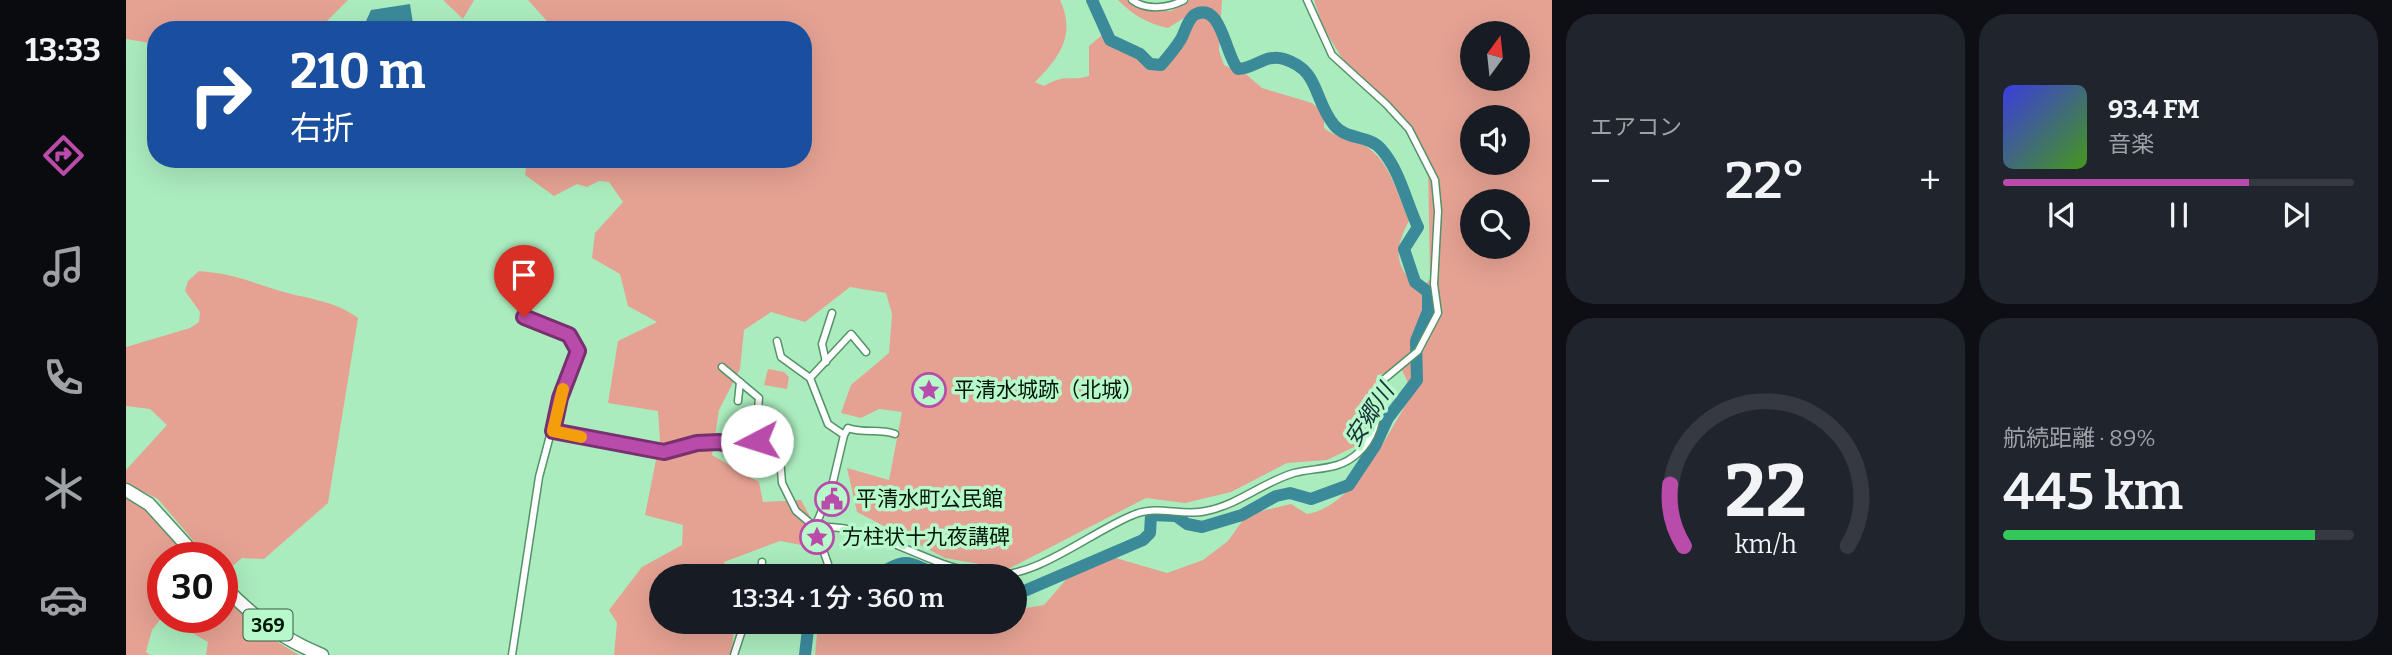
<!DOCTYPE html>
<html lang="ja">
<head>
<meta charset="utf-8">
<style>
  :root { --surface:#171b24; --page:#20242c; --text:#f1f3f6; --muted:#9ea1a6; --line:#363941; --accent:#b94baa }
  body { margin:0; font-family:Bitter,"Noto Sans JP",serif; background:var(--page); color:var(--text); height:100vh; display:flex; flex-direction:column; font-size:26px; white-space:nowrap }
  * { box-sizing:border-box; margin:0 }
  p { font-size:23px; color:var(--muted) }
  .icon { flex:none; width:38px; height:38px; fill:none; stroke:currentColor; stroke-width:2; stroke-linecap:round; stroke-linejoin:round }
  .map { position:relative; flex:1; overflow:hidden }
  .sheet { display:flex; flex-direction:column; gap:14px; padding:14px; background:#0d0f14; width:840px }
  .sheet>* { flex:none }
  .guide { position:absolute; left:21px; top:21px; width:665px; height:147px; border-radius:28px; box-shadow:0 7px 28px #0002; background:#1a4fa0; color:#fff; overflow:hidden }
  .needle { width:46px; rotate:15deg }
  .controls { position:absolute; left:1334px; top:21px; display:grid; gap:14px }
  .controls a { display:grid; place-items:center; width:70px; height:70px; border-radius:50%; background:var(--surface); box-shadow:0 7px 28px #0002; font-size:35px }
  .speed { position:absolute; left:21px; top:542px; display:flex; gap:14px; font-size:35px; font-weight:700; text-align:center }
  .speed>* { display:grid; place-content:center; width:91px; height:91px; border-radius:50%; background:var(--surface); box-shadow:0 7px 28px #0002; line-height:1 }
  .speed .limit { border:10px solid #d22; background:#fff; color:#111 }
  .pin { position:absolute; display:grid; place-items:center; width:60px; height:60px; color:#fff; margin:-72px -30px; border-radius:50% 50% 50% 0; rotate:-45deg; box-shadow:0 0 7px #0007 }
  .pin .icon { rotate:45deg }
  .me { position:absolute; width:77px; margin:-38px; rotate:265deg; stroke-linejoin:round; filter:drop-shadow(0 0 5px #0008) }
  .turn { display:flex; align-items:center; gap:24px; height:147px; padding:0 28px; font-size:32px }
  .turn .icon { width:91px; height:91px; stroke-width:2.5 }
  .turn b { display:block; font-size:49px; line-height:60px }
  .big { font-size:52px; font-weight:600; line-height:1.1 }
  .sheet .card { flex:1; display:flex; flex-direction:column; justify-content:center; gap:10px; min-width:0; padding:0 24px; border-radius:28px; background:var(--page) }
  .sheet .dial { align-items:center; gap:0 }
  .dial svg { height:182px; overflow:visible; fill:none; stroke:var(--line); stroke-width:7; stroke-linecap:round; text-anchor:middle }
  .dial text { fill:var(--text); stroke:none }
  .song { display:flex; align-items:center; gap:21px }
  .cover { width:84px; height:84px; border-radius:10px; background:linear-gradient(135deg,hsl(240 70% 55%),hsl(100 70% 35%)) }
  .played { height:7px; border-radius:4px; background:linear-gradient(90deg,var(--accent) 70%,var(--line) 70%) }
  .keys { display:flex; justify-content:space-around; direction:ltr }
  .heat { display:flex; justify-content:space-between; align-items:center; font-size:38px; direction:ltr }
  .charge { height:10px; border-radius:5px; background:linear-gradient(90deg,#34c759 89%,var(--line) 0) }
  .sheet .tiles { flex:1; display:grid; gap:14px; grid-template-columns:repeat(2,1fr) }
  .trip { position:absolute; left:523px; top:564px; width:378px; height:70px; border-radius:35px; background:var(--surface); box-shadow:0 7px 28px #0002; font-weight:600; line-height:70px; text-align:center }
  main { display:flex; flex:1; min-height:0 }
  .tabs { display:flex; flex-direction:column; width:126px; justify-content:space-around; align-items:center; background:#090b0e; color:var(--muted) }
  .tabs .icon { width:49px; height:49px }
  .tabs .active { color:var(--accent) }
  .tabs b { font-size:32px; color:var(--text) }
  .map>svg:first-child { display:block }
  .green { fill:#e5a293; fill-rule:evenodd }
  .water { fill:#3a8a9a }
  .lines { fill:none; stroke-linecap:round; stroke-linejoin:round }
  .river { stroke:#3a8a9a; stroke-width:12 }
  .street-casing { stroke:#549268; stroke-width:9 }
  .highway-casing { stroke:#549268; stroke-width:15 }
  .street { stroke:#fff; stroke-width:6 }
  .highway { stroke:#fff; stroke-width:12 }
  .route-casing { stroke:#78316e; stroke-width:18 }
  .route { stroke:#b94baa; stroke-width:12 }
  .slow { stroke:#f59e0b; stroke-width:12 }
  .labels { text-anchor:middle; dominant-baseline:central; stroke-width:7; stroke-linejoin:round; paint-order:stroke }
  .shield { fill:#b8f9cb; stroke:#375b42; stroke-width:2 }
  .shield-label { font-size:19px; font-weight:bold; fill:#001708 }
  .poi-label { font-size:21px; fill:#001708; stroke:#b8f9cb; text-anchor:start }
  .water-label { font-size:23px; font-style:italic; fill:#1a3339; stroke:#b8f9cb }
</style>
</head>
<body>
<main>
<nav class="tabs">
<b>13:33</b>
<svg class="icon active" aria-label="directions" viewBox="0 0 24 24"><path d="M12 3l9 9-9 9-9-9zM9 14v-3h6M13 9l2 2-2 2"/></svg>
<svg class="icon" aria-label="music" viewBox="0 0 24 24"><path d="M9 18V5l10-2v13"/><circle cx="6" cy="18" r="3"/><circle cx="16" cy="16" r="3"/></svg>
<svg class="icon" aria-label="phone" viewBox="0 0 24 24"><path d="M5 4h4l2 5-3 2q2 4 5 5l2-3 5 2v4C11 20 4 13 5 4z"/></svg>
<svg class="icon" aria-label="climate" viewBox="0 0 24 24"><path d="M12 3v18M4 7l16 10M4 17L20 7"/></svg>
<svg class="icon" aria-label="car" viewBox="0 0 24 24"><path d="M5 17H2v-5l4-1 3-4h7l3 4 3 1v5h-3M9 17h6M6 11h13"/><circle cx="7" cy="17" r="2"/><circle cx="17" cy="17" r="2"/></svg>
</nav>
<div class="map">
<svg width="1426" height="655" viewBox="0 0 1426 655">
  <rect width="100%" height="100%" fill="#abecbe"/>
  <g class="green">
    <path d="M0,0h222l-30,30h-162v14l-30,-5z"/>
    <path d="M317,0h31l-11,19z"/>
    <path d="M402,0h532c16,35 0,57 -25,82l9,4c23,-13 24,-4 45,-10v-30l13,-11 28,20 34,5 29,-39 -9,-3 -16,10c-20,-4 -35,-13 -50,-28h9l24,11h20l19,-11h32l-3,51 5,14 23,10 15,13 50,15 12,10v15c13,11 27,10 41,18 25,14 33,50 44,75 -15,27 -15,47 10,67l11,-8 -2,-117 -25,-44 -57,-54 -23,-38 -9,-27h238v655h-737l2,-21 11,-13h187v-11l29,-5 26,-30 39,-19 58,17 36,-13 25,-19 15,-21 14,-8 34,-8 16,10c48,-7 82,-84 106,-121l-11,-23 -25,5 -5,48 -18,24 -27,13 -40,3 -56,29 -46,11 -39,-5 -138,71 -63,-11 -88,-46 -10,-44 42,12 13,-68 -23,-3 -18,9 -20,-5 10,-28 38,-32 3,-39 -6,-21 -36,-6 -45,35 -34,-10 -27,18 -4,39 -21,41 -7,45 47,27 4,20 38,-2 27,50 -48,-9 -56,21 3,14h-65v45h72l-2,34h-118l3,-32 -8,-13 33,-43 40,-22 1,-20 -38,-10 15,-75 -2,-29 -50,-8 10,-62 39,-19 -29,-16 -8,-32 -28,-16 3,-25 28,-31 -14,-20 -10,-1 -12,6 -10,-3 -23,12 -29,-21 2,-16h276v-129h-248zM1346,33h45v46h-45zM1346,117h45v46h-45zM1346,201h45v46h-45z"/>
    <path d="M73,271c35,3 46,9 78,19 29,9 57,10 81,28l-30,185 -64,56 -22,-1 -20,17v-17h-14l-50,-59 -32,-16v-13l41,-45 -17,-16 -24,-3v-59l64,-19 9,-6 1,-10 -15,-21 3,-10z"/>
    <path d="M642,369l16,3 5,5 -2,12 -23,-4z"/>
    <path d="M0,497l18,8 51,53h-32v58l-11,14 -6,22 5,3h-25z"/>
    <path d="M96,587l49,51 28,17h-93l2,-13 -42,-24h56z"/>
  </g>
  <path class="water" d="M284,4l4,26h-52l9,-20z"/>
  <g class="lines">
    <g class="river">
      <path d="M749,576c37,-22 31,-12 68,0"/>
      <path d="M889,595l128,-55 7,-7 1,-18 25,1 11,8 15,3 40,-12 34,-19 14,-3 21,6 38,-14 26,-39 13,-28 29,-38 -1,-39 12,-30v-19l-13,-10 -11,-33 14,-22c-12,-25 -18,-57 -37,-78 -12,-14 -35,-9 -47,-24 -21,-26 -14,-55 -50,-66 -18,-6 -30,10 -46,10 -13,-13 -16,-69 -44,-54 -7,6 -9,17 -13,24 -6,10 -13,18 -20,26l-11,-1 -10,-10 -30,-14 -18,-40"/>
      <path d="M679,655l3,-26 6,-8"/>
    </g>
    <g class="street-casing">
      <g id="street">
        <path d="M1006,0c14,11 37,8 52,0"/>
        <path d="M651,341l4,16 29,21"/>
        <path d="M700,362l-4,-18 10,-31"/>
        <path d="M596,367l37,31 -3,36 9,6"/>
        <path d="M612,401l2,-19"/>
        <path d="M619,419l1,14 11,2"/>
        <path d="M427,431l111,21 25,-8 23,-2 27,5c12,-7 27,-10 40,-2l3,38 14,28 19,16 13,37 -3,12"/>
        <path d="M718,435l4,-7c16,6 31,0 47,6"/>
        <path d="M640,458l14,-1"/>
        <path d="M689,527c62,-5 116,45 178,48 45,2 98,-43 140,-60 25,-11 48,2 73,-4 32,-6 57,-29 88,-38 23,-6 45,-2 64,-20 23,-21 18,-46 25,-73l35,-29 20,-38 -4,-29 4,-73 -3,-31 -26,-51 -23,-25 -54,-49 -25,-55"/>
        <path d="M689,527l17,-41 12,-51 -16,-11 -18,-46 41,-44 15,18"/>
        <path d="M635,576l1,-14"/>
        <path d="M386,655l27,-178 21,-79 17,-47 -7,-16 -46,-17"/>
        <path d="M608,655l11,-34"/>
      </g>
    </g>
    <g class="highway-casing">
      <g id="highway">
        <path d="M0,490l23,14 49,54"/>
        <path d="M96,584c28,31 62,56 100,71"/>
      </g>
    </g>
    <use href="#street" class="street"/>
    <use href="#highway" class="highway"/>
  </g>
  <g class="lines">
    <g class="route-casing">
      <path id="route" d="M398,317l45,18 9,16 -18,47 -7,33 111,21 33,-9 22,-1 20,5 18,-6"/>
    </g>
    <use href="#route" class="route"/>
    <path class="slow" d="M437,389l-10,42 28,6"/>
  </g>
  <defs>
    <g id="sight-ring" transform="scale(1.75)"><circle r="9.5" fill="#b8f9cb" stroke="#b94baa" stroke-width="1.5"/><path d="M0-6L1.8-2.2L6-1.7L2.9 1.2L3.7 5.4L0 3.3L-3.7 5.4L-2.9 1.2L-6-1.7L-1.8-2.2Z" fill="#b94baa"/></g>
    <g id="civic-ring" transform="scale(1.75)"><circle r="9.5" fill="#b8f9cb" stroke="#b94baa" stroke-width="1.5"/><path d="M-.6-6.5H3V-4.5H.6V-3L4-1V1h2V6H-6V1h2V-1L-.6-3ZM-1.2 2.5V6h2.4V2.5Z" fill="#b94baa"/></g>
  </defs>
  <g fill-rule="evenodd">
    <use href="#sight-ring" x="803" y="390"/>
    <use href="#civic-ring" x="706" y="499"/>
    <use href="#sight-ring" x="691" y="537"/>
  </g>
  <g class="labels">
    <rect class="shield" x="117.5" y="609.5" width="49" height="31" rx="5"/>
    <g class="shield-label">
      <text x="142" y="625">369</text>
    </g>
    <g class="poi-label">
      <text x="828" y="390">平清水城跡（北城）</text>
      <text x="730" y="499">平清水町公民館</text>
      <text x="716" y="537">方柱状十九夜講碑</text>
    </g>
    <g class="water-label">
      <text transform="translate(1243 415) rotate(-57)">安郷川</text>
    </g>
  </g>
</svg>
<div class="controls">
<a><svg class="needle" viewBox="-14 -14 28 28"><path d="M0-13l5 13h-10z" fill="#e53935"/><path d="M0 13l5-13h-10z" fill="#9ea1a6"/></svg></a>
<a><svg class="icon" aria-label="sound" viewBox="0 0 24 24"><path d="M4 9h4l5-4v14l-5-4H4zM17 9q2 3 0 6"/></svg></a>
<a><svg class="icon" aria-label="search" viewBox="0 0 24 24"><circle cx="10" cy="10" r="6"/><path d="M15 15l6 6"/></svg></a>
</div>
<div class="speed"><div class="limit">30</div></div>
<div class="pin" style="left:398px;top:317px;background:#d93025"><svg class="icon" aria-label="arrive" viewBox="0 0 24 24"><path d="M6 21V4h12l-3 4 3 4H6"/></svg></div>
<svg class="me" style="left:631px;top:441px" viewBox="-20 -20 40 40"><circle r="19" fill="#fff"/><path d="M0-13L10 11 0 6-10 11z" fill="#b94baa"/></svg>
<div class="trip">13:34 · 1 分 · 360 m</div>
<div class="guide">
<div class="turn"><svg class="icon" aria-label="right" viewBox="0 0 24 24"><path d="M7 20v-9h11M14 6l5 5-5 5"/></svg><div><b>210 m</b>右折</div></div>
</div>
</div>
<section class="sheet">
<div class="tiles">
<div class="card"><p>エアコン</p>
<div class="heat"><a>−</a><b class="big">22°</b><a>+</a></div>
</div>
<div class="card">
<div class="song"><i class="cover"></i><div><b>93.4 FM</b><p>音楽</p></div></div>
<div class="played"></div>
<div class="keys"><svg class="icon" aria-label="previous" viewBox="0 0 24 24"><path d="M18 5L8 12l10 7zM5 5v14"/></svg><svg class="icon" aria-label="pause" viewBox="0 0 24 24"><path d="M8 5v14M16 5v14"/></svg><svg class="icon" aria-label="next" viewBox="0 0 24 24"><path d="M6 5l10 7-10 7zM19 5v14"/></svg></div>
</div>
<div class="card dial"><svg viewBox="0 0 100 80">
<path d="M14 69A42 42 0 1 1 86 69"/>
<path d="M14 69A42 42 0 0 1 8 42" stroke="#b94baa"/>
<text x="50" y="56" font-size="32" font-weight="700">22</text>
<text x="50" y="72" font-size="11">km/h</text>
</svg></div>
<div class="card"><p>航続距離 · 89%</p><b class="big">445 km</b><div class="charge"></div></div>
</div>
</section>
</main>
</body>
</html>
